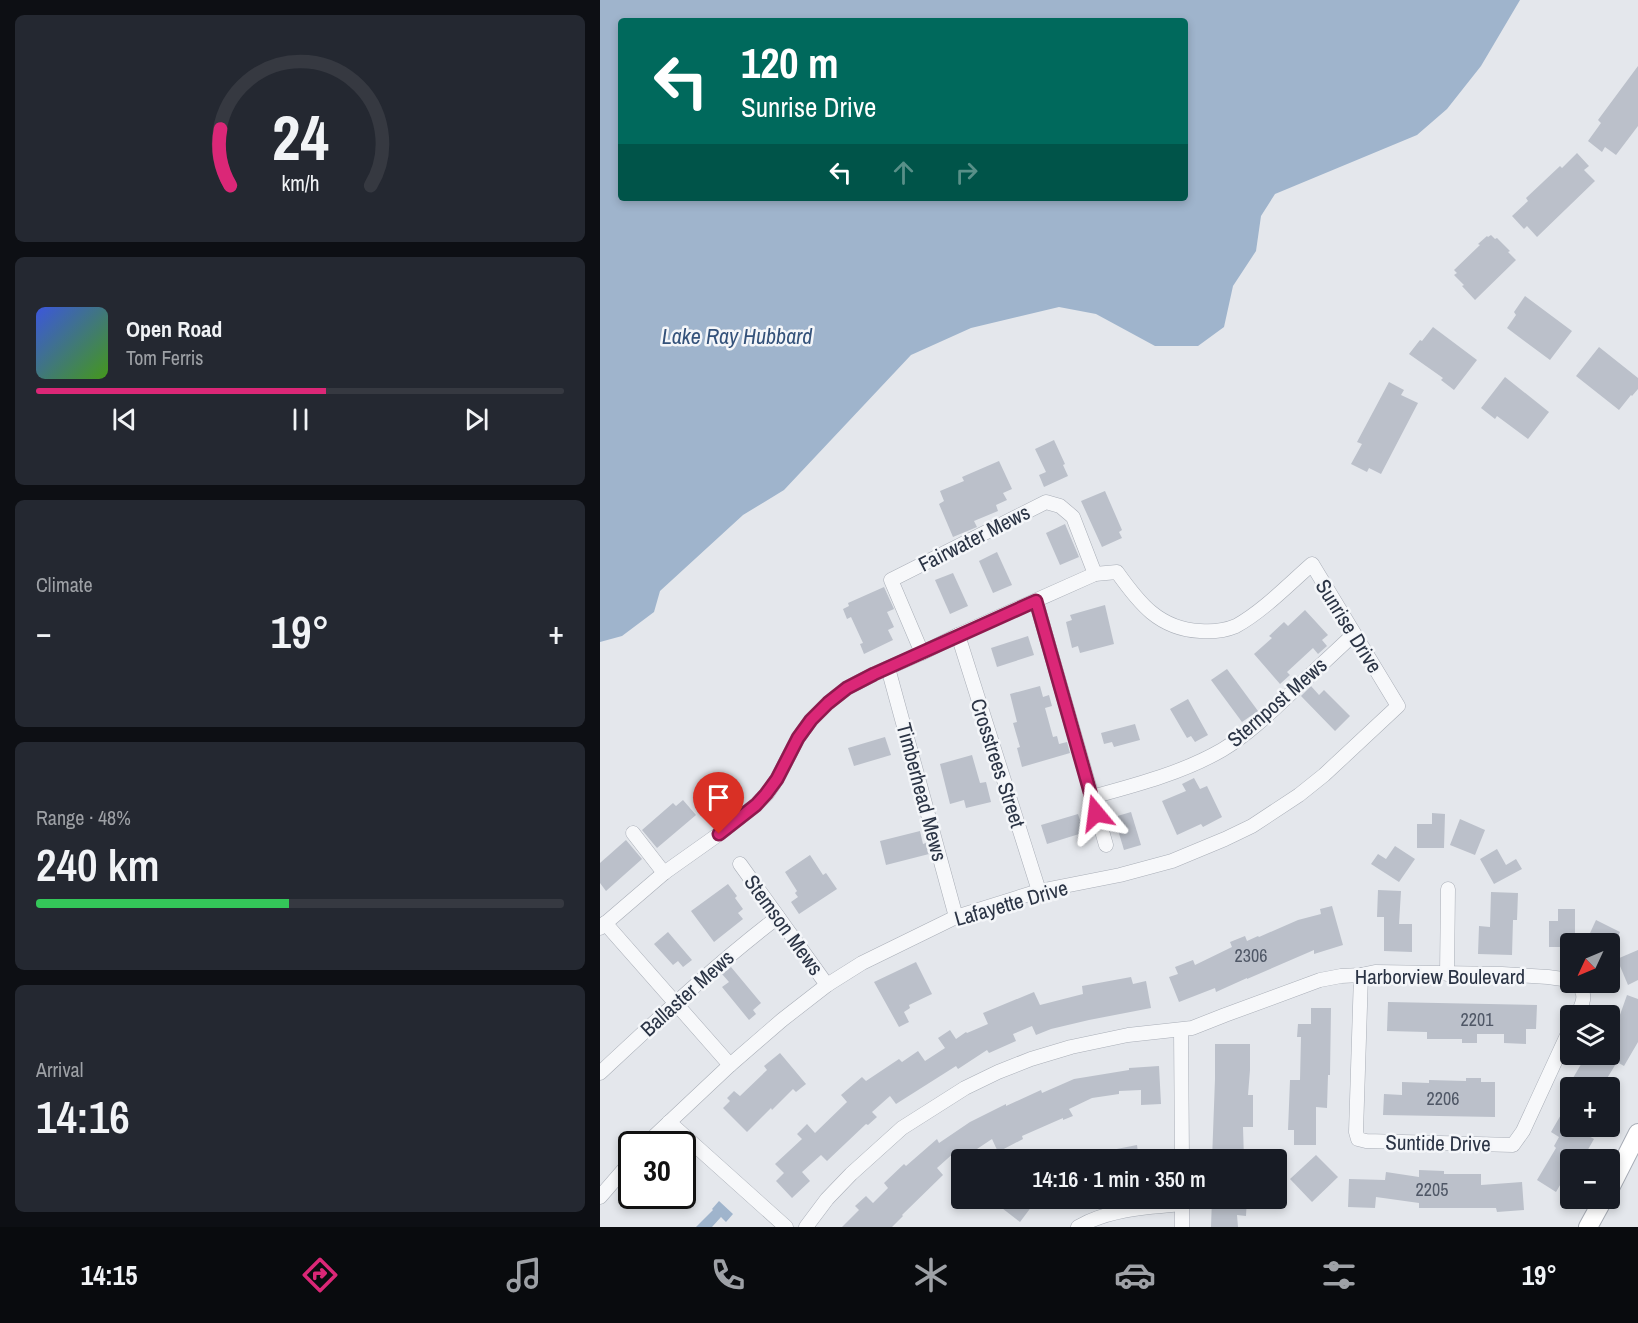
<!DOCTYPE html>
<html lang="en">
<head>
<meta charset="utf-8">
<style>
  :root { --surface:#171b24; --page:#242831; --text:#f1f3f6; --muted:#9ea1a6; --line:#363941; --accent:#db2777 }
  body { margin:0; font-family:"Archivo Narrow",sans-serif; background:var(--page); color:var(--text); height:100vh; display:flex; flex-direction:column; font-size:22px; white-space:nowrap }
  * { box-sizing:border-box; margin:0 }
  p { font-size:20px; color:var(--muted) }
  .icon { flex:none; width:33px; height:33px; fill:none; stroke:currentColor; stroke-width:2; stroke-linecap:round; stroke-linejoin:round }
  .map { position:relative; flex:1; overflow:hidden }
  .drawer { display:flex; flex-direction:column; gap:15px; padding:15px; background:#0d0f14; width:600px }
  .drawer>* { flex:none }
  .hud { position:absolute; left:18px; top:18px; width:570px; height:183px; border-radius:6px; box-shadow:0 3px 9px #0003; background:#00695c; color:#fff; overflow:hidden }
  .needle { width:39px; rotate:226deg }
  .controls { position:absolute; left:960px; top:933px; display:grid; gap:12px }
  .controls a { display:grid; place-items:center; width:60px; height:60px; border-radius:6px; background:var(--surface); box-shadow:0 3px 9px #0003; font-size:30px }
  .speed { position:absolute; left:18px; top:1131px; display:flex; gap:12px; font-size:30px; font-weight:700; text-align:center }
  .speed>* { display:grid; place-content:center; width:78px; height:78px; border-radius:50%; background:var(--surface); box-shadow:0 3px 9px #0003; line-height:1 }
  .speed .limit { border:3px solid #111; border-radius:9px; background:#fff; color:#111 }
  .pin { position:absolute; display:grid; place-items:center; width:51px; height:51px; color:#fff; margin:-62px -26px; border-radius:50% 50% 50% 0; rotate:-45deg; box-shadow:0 0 6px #0007 }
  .pin .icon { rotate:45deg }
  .me { position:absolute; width:66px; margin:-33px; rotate:344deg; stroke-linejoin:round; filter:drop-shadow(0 0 4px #0008) }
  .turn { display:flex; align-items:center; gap:21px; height:126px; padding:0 24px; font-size:27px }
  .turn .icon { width:78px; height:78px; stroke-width:2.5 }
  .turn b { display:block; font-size:42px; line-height:51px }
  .lanes { display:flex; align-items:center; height:57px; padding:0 24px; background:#0003; justify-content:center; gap:30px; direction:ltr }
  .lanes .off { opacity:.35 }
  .big { font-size:45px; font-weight:600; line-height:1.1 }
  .drawer .tile { flex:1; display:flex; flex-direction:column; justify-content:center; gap:9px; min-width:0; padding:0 21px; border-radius:9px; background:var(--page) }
  .drawer .dial { align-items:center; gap:0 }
  .dial svg { height:156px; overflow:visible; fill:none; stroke:var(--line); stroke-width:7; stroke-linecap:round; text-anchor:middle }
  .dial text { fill:var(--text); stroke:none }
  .song { display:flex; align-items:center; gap:18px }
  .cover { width:72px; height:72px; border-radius:9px; background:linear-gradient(135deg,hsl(230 70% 55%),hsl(100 70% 35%)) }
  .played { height:6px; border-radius:3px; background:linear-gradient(90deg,var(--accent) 55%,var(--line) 55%) }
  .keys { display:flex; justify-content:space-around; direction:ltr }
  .heat { display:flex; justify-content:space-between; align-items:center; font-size:33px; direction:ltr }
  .charge { height:9px; border-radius:4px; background:linear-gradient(90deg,#34c759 48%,var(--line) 0) }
  .trip { position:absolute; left:351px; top:1149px; width:336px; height:60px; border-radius:6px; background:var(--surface); box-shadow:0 3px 9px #0003; font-weight:600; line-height:60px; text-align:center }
  .tab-bar { display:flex; height:96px; justify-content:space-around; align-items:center; background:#090b0e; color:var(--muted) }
  .tab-bar .icon { width:42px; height:42px }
  .tab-bar .on { color:var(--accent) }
  .tab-bar b { font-size:27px; color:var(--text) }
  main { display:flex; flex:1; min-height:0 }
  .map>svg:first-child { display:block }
  .water { fill:#9fb4cc; fill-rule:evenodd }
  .building { fill:#bbc0ca }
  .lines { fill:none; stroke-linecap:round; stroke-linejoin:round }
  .minor-casing { stroke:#a9aeb7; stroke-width:15 }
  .secondary-casing { stroke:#a9aeb7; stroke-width:20 }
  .minor { stroke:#f7f8fa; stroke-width:14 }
  .secondary { stroke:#fff; stroke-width:18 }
  .route-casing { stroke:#8e194d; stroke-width:15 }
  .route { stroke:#db2777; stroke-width:10 }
  .labels { text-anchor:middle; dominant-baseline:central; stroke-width:5; stroke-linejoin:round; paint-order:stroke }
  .number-label { font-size:18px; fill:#4f5766 }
  .street-label { font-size:21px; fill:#2b3445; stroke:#f4f6f9 }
  .water-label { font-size:22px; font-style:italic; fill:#34527a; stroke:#f4f6f9 }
</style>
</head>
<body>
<main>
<section class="drawer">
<div class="tile dial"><svg viewBox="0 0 100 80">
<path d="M14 69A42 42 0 1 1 86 69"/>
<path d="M14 69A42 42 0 0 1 9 40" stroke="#db2777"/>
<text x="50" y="56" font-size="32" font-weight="700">24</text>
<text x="50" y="72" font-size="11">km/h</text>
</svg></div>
<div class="tile">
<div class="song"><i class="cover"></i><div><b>Open Road</b><p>Tom Ferris</p></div></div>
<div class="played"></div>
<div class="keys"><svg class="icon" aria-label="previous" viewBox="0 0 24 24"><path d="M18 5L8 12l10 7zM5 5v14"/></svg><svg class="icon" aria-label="pause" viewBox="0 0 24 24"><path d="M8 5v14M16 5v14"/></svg><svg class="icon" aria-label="next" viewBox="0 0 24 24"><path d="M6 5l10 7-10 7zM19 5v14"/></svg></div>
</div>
<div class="tile"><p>Climate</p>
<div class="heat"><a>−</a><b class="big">19°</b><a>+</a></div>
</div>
<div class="tile"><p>Range · 48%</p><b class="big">240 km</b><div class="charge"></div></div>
<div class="tile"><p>Arrival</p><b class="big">14:16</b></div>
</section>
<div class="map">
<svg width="1038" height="1227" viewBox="0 0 1038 1227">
  <rect width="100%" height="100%" fill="#e4e7ec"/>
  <g class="water">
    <path d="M0,0h920l-39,66 -34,43 -30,26 -142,59 -14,22 -5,35 -23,35 -9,41 -26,19h-43l-59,-32 -37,-7 -88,21 -60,27 -127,135 -41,25 -83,76 -6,21 -32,24 -22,6zM21,21h564v177h-564z"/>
    <path d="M119,1201l14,13 -7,8 -5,-5 -9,10h-16l17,-17 -1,-1z"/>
  </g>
  <g class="building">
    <path d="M1038,66v60l-22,29 -11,-8 -3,5 -14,-11 13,-18 -3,-3z"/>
    <path d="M977,153l12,13 -5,4 11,11 -58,56 -10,-11 -3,3 -12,-13 16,-15 -2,-3 34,-32 2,2z"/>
    <path d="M891,235l4,4 2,-1 13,13 -2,1 8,8 -41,40 -13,-14 2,-1 -10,-10 3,-2 -3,-3 26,-25 -2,-1 9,-8 1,1z"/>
    <path d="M925,296l47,35 -22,29 -43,-32 9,-13 -2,-3z"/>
    <path d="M833,327l44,33 -23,30 -13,-10 2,-2 -34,-24 11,-14 2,1z"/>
    <path d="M999,347l39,31v11l-6,7 -1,-1 -12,15 -43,-34z"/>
    <path d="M905,377l44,35 -21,27 -31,-23 -2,3 -14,-11z"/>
    <path d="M789,382l15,8 -3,5 17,8 -37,71 -12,-6 -2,4 -16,-8 11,-20 -5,-2z"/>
    <path d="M454,440l11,24 -2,1 5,11 -24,11 -5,-12 7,-3 -11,-23z"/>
    <path d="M399,461l13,28 -9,4 4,7 -11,5 2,6 -24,10 3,6 -24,10 -14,-33 5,-3 -4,-10 24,-10 -2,-4z"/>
    <path d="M505,491l17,39 -3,2 3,6 -20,9 -21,-46z"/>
    <path d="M465,524l14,33 -19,8 -14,-32z"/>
    <path d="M397,552l15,33 -19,8 -14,-32z"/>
    <path d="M353,573l15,33 -18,8 -15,-34z"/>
    <path d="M284,587l10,22 -7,3 7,15 -6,3 5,10 -29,14 -4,-10 3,-1 -12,-26 -4,2 -4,-10 6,-3 -1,-3z"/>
    <path d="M505,605l9,39 -34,9 -2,-7 -6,2 -6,-26 6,-2 -2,-5z"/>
    <path d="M705,610l23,25 -6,5 5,6 -9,8 -5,-6 -26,24 3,3 -10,9 -26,-30 18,-16 -3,-2 15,-14 4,4z"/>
    <path d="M428,636l6,19 -37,12 -6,-19z"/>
    <path d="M627,669l31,42 -16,11 -31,-42z"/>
    <path d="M440,686l3,11 6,-2 3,11 -7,2 8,29 4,-1 2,8 8,-2 3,11 -48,14 -5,-19 3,-1 -7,-24 4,-1 -7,-28z"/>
    <path d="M711,686l8,9 5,-5 26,26 -15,15 -34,-35z"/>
    <path d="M588,699l20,36 -13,7 -4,-6 -4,2 -17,-29z"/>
    <path d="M535,724l5,16 -26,7 -2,-5 -8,2 -3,-11z"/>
    <path d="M285,737l6,18 -37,11 -6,-18z"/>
    <path d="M372,755l8,28 6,-1 5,20 -25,6 -2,-8 -14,4 -10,-40z"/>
    <path d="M594,778l6,11 7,-3 15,31 -19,10 -2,-3 -24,11 -15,-34 24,-10 -4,-7z"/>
    <path d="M83,800l13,15 -39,33 -15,-18 31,-27 3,3z"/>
    <path d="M531,812l10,33 -17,5 -10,-33z"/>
    <path d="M832,813l13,1 -1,34h-27v-24h15z"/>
    <path d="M478,814l2,6 9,-2 3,12 -45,14 -6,-19z"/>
    <path d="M860,819l25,11 -10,25 -25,-10z"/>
    <path d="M320,831l3,13 3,-1 3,11 -43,11 -6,-24z"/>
    <path d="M26,840l16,19 -36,32 -6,-8v-20z"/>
    <path d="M795,846l20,13 -16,23 -28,-18 7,-10 8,5z"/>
    <path d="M897,849l9,16 10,-6 6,10 -28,15 -14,-25z"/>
    <path d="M210,855l13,20 3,-2 11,16 -38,25 -8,-12 7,-5 -3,-4 2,-2 -12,-19z"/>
    <path d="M128,884l9,12 -2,2 8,11 -5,4 5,6 -29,23 -23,-31z"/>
    <path d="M778,890l23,1 -2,33h13v28l-28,-1v-34h-7z"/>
    <path d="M891,892l27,1 -1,27h-4l-1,35 -34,-1 1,-28 11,1z"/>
    <path d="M732,906l11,39 -29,9v-4l-67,29v-1l-31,14 -1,-4 -36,14 -10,-25 9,-3 -3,-7 18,-7 2,5 37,-18 -2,-5 15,-6 2,5 11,-5 1,1 39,-17 23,-6 -1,-5z"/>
    <path d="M958,909h17v35h-5v3h-21v-26h9z"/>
    <path d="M996,920l24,12 -6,12h-29z"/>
    <path d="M68,932l24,28 -9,7 -5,-6 -5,4 -19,-21z"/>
    <path d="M1038,950v30l-10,5 -11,-26z"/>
    <path d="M316,962l16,32 -23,11 1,3 -6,4 5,10 -10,5 -25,-45z"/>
    <path d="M131,967l30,36 -8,7 3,4 -7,6 -27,-33 7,-5 -7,-8z"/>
    <path d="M531,977l2,7 13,-3 5,27 -62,12 -38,9 -15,6 -4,-9 -19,8 3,7 -27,12 -2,-3 -29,19 -2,-3 -60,38 -6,-8 -18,16 5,5 -9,8 -2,-1 -39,37 -6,-6 -19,17 8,9 -18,17 -16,-17 8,-8 -9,-9 27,-25 -5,-5 10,-10 8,9 32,-31 -6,-7 21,-18 4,4 33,-22 3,3 16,-11 7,10 20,-13 -7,-10 12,-8 6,9 10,-7 1,1 21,-9 -5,-11 51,-21 6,13 43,-11 -1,-8z"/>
    <path d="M1027,995l11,4v43l-14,24 -7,-4 -11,18 12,8h-29l-16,-10 14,-24h23v-28l5,3z"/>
    <path d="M788,1002l149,3 -1,24h-10v15l-22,-1v-9h-27v9h-15v-4h-35v-7l-40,-1z"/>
    <path d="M711,1008h20l-1,67h-2l-1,33 -11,-1v38h-22v-15h-6l2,-50h10l1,-43h-4l1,-13h13z"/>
    <path d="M615,1044h35v26l-2,25h5v32h-10l1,33h-32l3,-81z"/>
    <path d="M180,1053l26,31 -10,8 -3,-3 -21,21 -1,-2 -24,24 -24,-24 7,-7 -3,-3 7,-7 6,5 27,-26 -3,-4z"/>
    <path d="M559,1066l2,38 -20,1v-15l-22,1v3l-27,4 -23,11 4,7 -10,4v-2l-41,18 1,3 -25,13 -6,-13 -30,20 -6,-8 -19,17 6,7 -41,40 1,1 -11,11h-50l17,-17 -4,-4 11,-10 7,7 15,-15 -4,-5 20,-19 2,2 31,-27 2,4 31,-21 36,-18v2l35,-16 1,3 32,-14 55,-9v-2z"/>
    <path d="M866,1078h15v4h14v35l-112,-2 1,-21 18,1v-13l27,1v-3l37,1z"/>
    <path d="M970,1099v27l24,13 -12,21h-12v8l-14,24 -19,-12 19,-32 -2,-2 5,-9 -8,-5z"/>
    <path d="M537,1145l2,15h-54l1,-5z"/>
    <path d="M716,1155l22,22 -26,25 -22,-23z"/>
    <path d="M819,1170l25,1v3h37v11l41,-3 2,28 -27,2 -1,-4h-77v-5l-43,-6 -1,11 -27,-1 1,-28 36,1 1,-8 33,5z"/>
    <path d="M389,1198h49l-18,24z"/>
    <path d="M612,1198h35l-1,18 -9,-1 1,12h-27z"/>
  </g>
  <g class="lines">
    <g class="minor-casing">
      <g id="minor">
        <path d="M436,601l70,244"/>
        <path d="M358,635l81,256"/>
        <path d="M322,653l-31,-73 155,-78 14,4 13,11 22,57"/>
        <path d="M288,668l68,249"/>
        <path d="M492,797c44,-12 90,-24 130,-47 25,-15 47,-36 68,-56 21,-20 43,-40 64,-60"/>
        <path d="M33,833l31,40"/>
        <path d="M140,864l87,121"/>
        <path d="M5,923l125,142"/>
        <path d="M0,928l64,-55 55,-39 37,-29 11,-11 10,-15 21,-41 13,-18 17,-17 19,-15 27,-14 48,-21 36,-18 137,-61 22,-2c22,31 42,57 83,59 12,1 24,0 36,-5 27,-15 52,-41 76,-62l86,142 -74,69 -25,20 -47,31 -27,13 -53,22 -52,14 -81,16 -83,26 -94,46 -35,22 -45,35 -52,45 -84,79"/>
        <path d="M847,974l1,-85"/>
        <path d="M761,975l-5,157 2,7 8,2 147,4 10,-14 47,-102"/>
        <path d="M976,982c12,13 7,20 1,34"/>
        <path d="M581,1030l1,130"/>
        <path d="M0,1073c58,-54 115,-108 178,-156"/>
        <path d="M69,1122l117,105"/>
        <path d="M0,1197l32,-37"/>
        <path d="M206,1227l21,-28 24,-25 51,-46 63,-40 33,-16 33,-13 40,-12 57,-12 64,-7 33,-13 95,-35 21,-4 20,-1 14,-3 127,2 46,3 22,3"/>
        <path d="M478,1227c31,-18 70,-20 104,-23"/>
        <path d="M582,1227v-29"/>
      </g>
    </g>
    <g class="secondary-casing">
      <g id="secondary">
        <path d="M1010,1188l28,-55"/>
        <path d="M988,1227l16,-29"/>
      </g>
    </g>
    <use href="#minor" class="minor"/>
    <use href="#secondary" class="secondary"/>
  </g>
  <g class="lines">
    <g class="route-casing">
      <path id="route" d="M119,834l37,-29 10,-11 11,-15 21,-41 13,-18 17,-17 19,-15 27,-14 162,-73 60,212"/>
    </g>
    <use href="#route" class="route"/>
  </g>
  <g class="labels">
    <g class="number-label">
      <text x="651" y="955">2306</text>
      <text x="877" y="1019">2201</text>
      <text x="843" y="1098">2206</text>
      <text x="832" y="1189">2205</text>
    </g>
    <g class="street-label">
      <text transform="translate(374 538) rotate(-27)">Fairwater Mews</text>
      <text transform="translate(749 626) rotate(58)">Sunrise Drive</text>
      <text transform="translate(677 702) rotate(-41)">Sternpost Mews</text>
      <text transform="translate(398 763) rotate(72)">Crosstrees Street</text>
      <text transform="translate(322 792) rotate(75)">Timberhead Mews</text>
      <text transform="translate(411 903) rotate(-16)">Lafayette Drive</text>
      <text transform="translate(184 925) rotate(54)">Stemson Mews</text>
      <text x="840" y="976">Harborview Boulevard</text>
      <text transform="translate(87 993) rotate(-42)">Ballaster Mews</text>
      <text transform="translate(838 1143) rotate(1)">Suntide Drive</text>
    </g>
    <g class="water-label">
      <text x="137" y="336">Lake Ray Hubbard</text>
    </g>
  </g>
</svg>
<div class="controls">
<a><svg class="needle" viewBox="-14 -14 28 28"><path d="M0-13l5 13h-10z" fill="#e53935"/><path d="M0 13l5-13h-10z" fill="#9ea1a6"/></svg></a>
<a><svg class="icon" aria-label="layers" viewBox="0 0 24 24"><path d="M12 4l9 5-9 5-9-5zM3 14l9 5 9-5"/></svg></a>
<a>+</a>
<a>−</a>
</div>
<div class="speed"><div class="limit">30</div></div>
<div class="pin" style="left:119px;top:834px;background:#d93025"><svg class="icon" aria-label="arrive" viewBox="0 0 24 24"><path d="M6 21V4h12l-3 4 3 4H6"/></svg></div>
<svg class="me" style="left:496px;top:813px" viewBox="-20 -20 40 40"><path d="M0-17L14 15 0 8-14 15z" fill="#db2777" stroke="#fff" stroke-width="4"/></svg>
<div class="trip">14:16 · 1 min · 350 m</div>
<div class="hud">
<div class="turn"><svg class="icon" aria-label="left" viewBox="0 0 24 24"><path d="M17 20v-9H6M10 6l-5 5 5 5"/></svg><div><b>120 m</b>Sunrise Drive</div></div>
<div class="lanes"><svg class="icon" aria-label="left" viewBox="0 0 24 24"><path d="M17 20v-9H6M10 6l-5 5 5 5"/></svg><svg class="icon off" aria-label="ahead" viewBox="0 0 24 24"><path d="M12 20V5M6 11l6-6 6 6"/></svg><svg class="icon off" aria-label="right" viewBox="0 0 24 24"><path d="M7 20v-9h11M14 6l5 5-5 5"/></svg></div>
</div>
</div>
</main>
<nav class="tab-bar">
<b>14:15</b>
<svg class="icon on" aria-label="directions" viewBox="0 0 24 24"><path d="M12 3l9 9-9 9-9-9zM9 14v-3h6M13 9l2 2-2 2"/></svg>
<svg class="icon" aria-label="music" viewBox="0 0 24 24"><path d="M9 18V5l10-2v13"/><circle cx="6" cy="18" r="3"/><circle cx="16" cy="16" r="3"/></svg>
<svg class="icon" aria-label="phone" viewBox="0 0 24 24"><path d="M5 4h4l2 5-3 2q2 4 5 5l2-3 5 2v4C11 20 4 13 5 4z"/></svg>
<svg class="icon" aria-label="climate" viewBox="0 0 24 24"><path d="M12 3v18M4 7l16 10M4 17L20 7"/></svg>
<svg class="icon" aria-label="car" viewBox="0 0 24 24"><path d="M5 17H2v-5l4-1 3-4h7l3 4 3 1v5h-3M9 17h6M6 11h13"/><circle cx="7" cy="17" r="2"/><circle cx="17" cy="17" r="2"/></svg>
<svg class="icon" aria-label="filters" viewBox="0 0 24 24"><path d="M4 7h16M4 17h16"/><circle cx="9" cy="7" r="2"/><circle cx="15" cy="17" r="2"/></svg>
<b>19°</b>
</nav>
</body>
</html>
